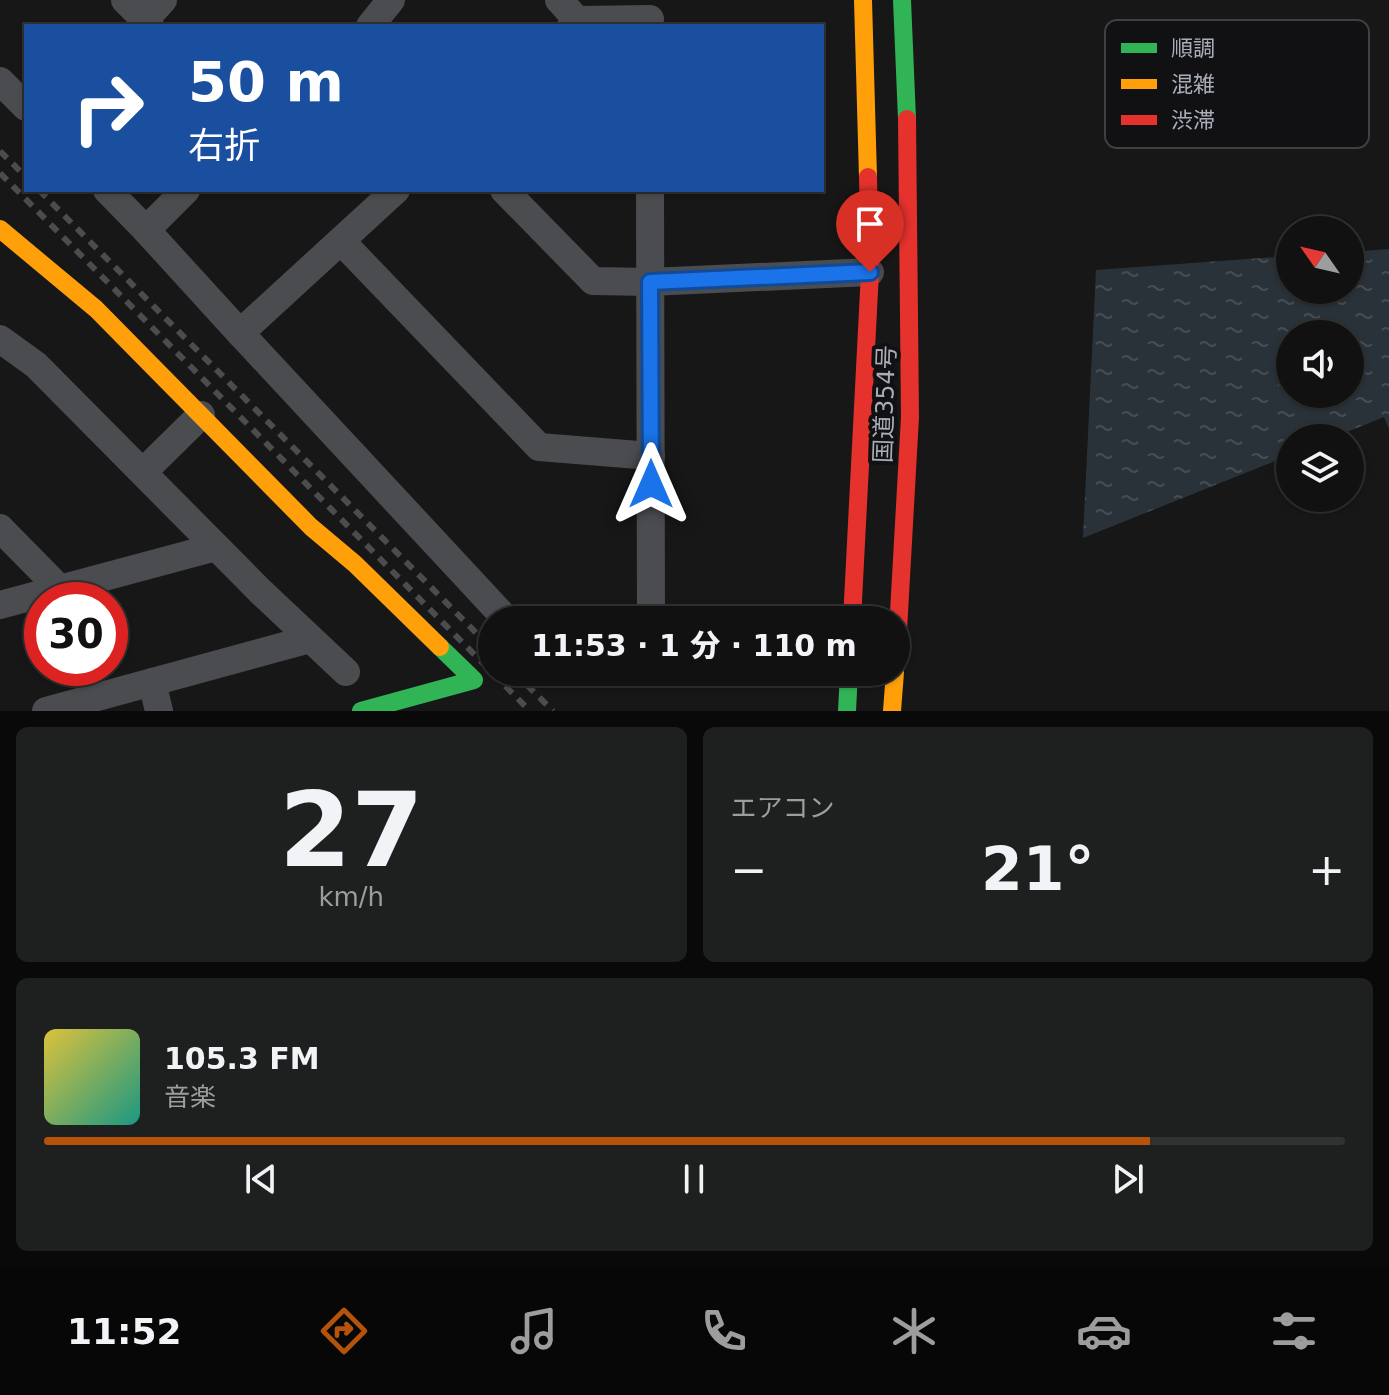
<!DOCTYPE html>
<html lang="ja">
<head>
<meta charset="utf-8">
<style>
  :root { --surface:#111; --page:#1e1f1f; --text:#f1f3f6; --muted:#9c9d9f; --line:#303131; --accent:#b45309 }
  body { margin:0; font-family:"DejaVu Sans","Noto Sans JP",sans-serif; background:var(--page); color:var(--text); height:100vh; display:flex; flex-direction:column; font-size:30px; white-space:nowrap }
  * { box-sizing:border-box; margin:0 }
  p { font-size:26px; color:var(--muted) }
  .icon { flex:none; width:44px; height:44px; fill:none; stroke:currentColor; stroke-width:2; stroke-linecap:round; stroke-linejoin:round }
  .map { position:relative; height:711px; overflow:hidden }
  .details { display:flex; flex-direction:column; gap:16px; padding:16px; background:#090909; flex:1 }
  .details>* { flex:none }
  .guide { position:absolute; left:24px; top:24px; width:800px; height:168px; border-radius:0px; box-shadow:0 2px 6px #0004,0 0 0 2px var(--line); background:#1a4fa0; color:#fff; overflow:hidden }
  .needle { width:52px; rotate:304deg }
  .buttons { position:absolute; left:1276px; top:216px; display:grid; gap:16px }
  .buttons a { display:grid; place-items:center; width:88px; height:88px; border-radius:50%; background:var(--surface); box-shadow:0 2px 6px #0004,0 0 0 2px var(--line); font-size:40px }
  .speed { position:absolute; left:24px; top:582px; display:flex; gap:16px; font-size:40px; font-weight:700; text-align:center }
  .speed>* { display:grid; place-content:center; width:104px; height:104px; border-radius:50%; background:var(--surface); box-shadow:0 2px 6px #0004,0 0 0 2px var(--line); line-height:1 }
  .speed .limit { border:12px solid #d22; background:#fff; color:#111 }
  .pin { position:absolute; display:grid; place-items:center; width:68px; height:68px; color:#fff; margin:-82px -34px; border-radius:50% 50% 50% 0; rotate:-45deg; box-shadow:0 0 8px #0007 }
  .pin .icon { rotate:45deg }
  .me { position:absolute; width:88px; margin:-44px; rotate:0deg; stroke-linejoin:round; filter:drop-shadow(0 0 6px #0008) }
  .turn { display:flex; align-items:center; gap:28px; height:168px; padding:0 32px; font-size:36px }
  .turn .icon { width:104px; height:104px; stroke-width:2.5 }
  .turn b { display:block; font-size:56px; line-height:68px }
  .big { font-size:60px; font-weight:800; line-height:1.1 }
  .details .widget { flex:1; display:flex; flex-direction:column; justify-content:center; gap:12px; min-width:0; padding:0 28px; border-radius:12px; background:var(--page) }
  .details .dial { align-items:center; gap:0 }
  .dial b { font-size:104px; line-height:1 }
  .song { display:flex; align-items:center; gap:24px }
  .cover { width:96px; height:96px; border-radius:12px; background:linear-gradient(135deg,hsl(50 70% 55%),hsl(170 70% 35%)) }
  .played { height:8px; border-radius:4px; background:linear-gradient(90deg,var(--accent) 85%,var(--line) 85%) }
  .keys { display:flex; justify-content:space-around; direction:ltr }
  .heat { display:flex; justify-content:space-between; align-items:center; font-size:44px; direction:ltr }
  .details .tiles { flex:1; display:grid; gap:16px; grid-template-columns:1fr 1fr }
  .widget:last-child { grid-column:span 2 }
  .trip { position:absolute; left:478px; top:606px; width:432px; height:80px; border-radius:40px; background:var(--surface); box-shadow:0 2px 6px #0004,0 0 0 2px var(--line); font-weight:800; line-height:80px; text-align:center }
  .menu { display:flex; height:128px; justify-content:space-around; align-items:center; background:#070707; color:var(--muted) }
  .menu .icon { width:56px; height:56px }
  .menu .selected { color:var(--accent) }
  .menu b { font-size:36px; color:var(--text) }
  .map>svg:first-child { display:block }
  .water { fill:url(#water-ripples); fill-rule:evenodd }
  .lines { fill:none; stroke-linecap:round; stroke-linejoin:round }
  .street { stroke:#4b4c50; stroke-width:28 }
  .fast { stroke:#30b455; stroke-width:18 }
  .slow { stroke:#ff9f0a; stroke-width:18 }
  .jam { stroke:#e5322d; stroke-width:18 }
  .rail { stroke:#4b4c4f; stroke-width:6; stroke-dasharray:10 8; stroke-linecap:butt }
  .route-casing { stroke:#114b97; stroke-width:20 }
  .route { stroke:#1a73e8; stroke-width:14 }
  .labels { text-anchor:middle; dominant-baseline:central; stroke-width:8; stroke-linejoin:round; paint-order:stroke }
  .street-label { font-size:24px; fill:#a8adb8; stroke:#111113 }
  .key { fill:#111113; stroke:#3e4045; stroke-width:2 }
  .key-label { font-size:22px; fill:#a8adb8 }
</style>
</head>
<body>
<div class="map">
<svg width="1389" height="711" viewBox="0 0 1389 711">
  <defs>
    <pattern id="water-ripples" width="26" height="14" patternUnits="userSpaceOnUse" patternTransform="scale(2)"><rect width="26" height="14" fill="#2a3239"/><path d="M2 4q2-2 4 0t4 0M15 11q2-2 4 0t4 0" fill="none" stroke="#464d54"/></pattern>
  </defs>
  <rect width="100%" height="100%" fill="#171717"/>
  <path class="water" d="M1389,249v180l-5,-12 -52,21h-42v17l-207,83 13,-268 194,-14v34h60v-38zM1290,334h60v60h-60z"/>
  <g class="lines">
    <g class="street">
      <path d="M125,0l20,20"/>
      <path d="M559,0l18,20 -6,6"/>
      <path d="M577,20l73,-1"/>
      <path d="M150,26l-5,-6 18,-20"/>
      <path d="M370,26l21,-26"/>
      <path d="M0,81l26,26"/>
      <path d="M107,190l39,40 40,-40"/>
      <path d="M504,190l89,91 57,1 220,-10"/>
      <path d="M650,190l1,430"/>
      <path d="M146,230l94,103 156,-143"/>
      <path d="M341,241l198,206 112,9"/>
      <path d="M240,333l267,287"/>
      <path d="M0,339l36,26 224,226 86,81"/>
      <path d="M143,472l58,-57"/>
      <path d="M0,528l60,61"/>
      <path d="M0,605l216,-58"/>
      <path d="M152,682l7,29"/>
      <path d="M46,711l264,-72"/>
    </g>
    <g class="fast">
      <path d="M902,0l5,119"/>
      <path d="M361,711l113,-31 -34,-33"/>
      <path d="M847,711l2,-39"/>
    </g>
    <g class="slow">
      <path d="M863,0l5,177"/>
      <path d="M0,229l96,80 215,218 44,37 85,83"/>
      <path d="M892,711l3,-39"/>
    </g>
    <g class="jam">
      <path d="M852,620l18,-348 -2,-95"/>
      <path d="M896,666l14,-249 -3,-298"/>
    </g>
    <g class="rail">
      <path d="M0,151l26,26"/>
      <path d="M0,173l530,538"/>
      <path d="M39,190l453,459"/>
      <path d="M514,672l39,39"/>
    </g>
  </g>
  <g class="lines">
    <g class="route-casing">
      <path id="route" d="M651,484l-1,-202 220,-10"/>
    </g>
    <use href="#route" class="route"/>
  </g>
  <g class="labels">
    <g class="street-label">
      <text transform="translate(885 404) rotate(-88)">国道354号</text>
    </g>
  </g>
  <rect x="1105" y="20" width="264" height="128" rx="12" class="key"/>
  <rect x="1121" y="43" width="36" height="10" fill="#30b455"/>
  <rect x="1121" y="79" width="36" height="10" fill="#ff9f0a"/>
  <rect x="1121" y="115" width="36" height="10" fill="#e5322d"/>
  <g class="key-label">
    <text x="1171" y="56">順調</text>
    <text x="1171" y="92">混雑</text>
    <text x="1171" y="128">渋滞</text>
  </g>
</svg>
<div class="buttons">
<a><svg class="needle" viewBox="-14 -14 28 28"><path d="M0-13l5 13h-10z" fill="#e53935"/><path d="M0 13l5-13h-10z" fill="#9c9d9f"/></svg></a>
<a><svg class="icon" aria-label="sound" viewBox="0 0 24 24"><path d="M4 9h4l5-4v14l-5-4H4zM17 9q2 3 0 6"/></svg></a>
<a><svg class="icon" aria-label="layers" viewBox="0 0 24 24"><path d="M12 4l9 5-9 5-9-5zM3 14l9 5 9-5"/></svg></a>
</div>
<div class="speed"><div class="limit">30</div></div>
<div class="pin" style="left:870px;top:272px;background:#d93025"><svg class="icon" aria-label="arrive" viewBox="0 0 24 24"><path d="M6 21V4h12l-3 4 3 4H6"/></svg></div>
<svg class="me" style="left:651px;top:484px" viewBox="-20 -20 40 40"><path d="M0-17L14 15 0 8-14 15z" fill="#1a73e8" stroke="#fff" stroke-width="4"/></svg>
<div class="trip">11:53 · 1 分 · 110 m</div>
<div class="guide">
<div class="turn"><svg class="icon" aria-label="right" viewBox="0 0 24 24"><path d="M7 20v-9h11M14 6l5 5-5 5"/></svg><div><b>50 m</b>右折</div></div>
</div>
</div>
<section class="details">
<div class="tiles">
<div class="widget dial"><b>27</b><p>km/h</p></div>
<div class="widget"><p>エアコン</p>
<div class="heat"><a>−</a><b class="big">21°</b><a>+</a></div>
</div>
<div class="widget">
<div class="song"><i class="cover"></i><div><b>105.3 FM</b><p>音楽</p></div></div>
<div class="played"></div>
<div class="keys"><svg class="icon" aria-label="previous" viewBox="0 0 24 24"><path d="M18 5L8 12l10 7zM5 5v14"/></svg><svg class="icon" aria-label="pause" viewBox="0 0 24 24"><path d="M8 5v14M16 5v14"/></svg><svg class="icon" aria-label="next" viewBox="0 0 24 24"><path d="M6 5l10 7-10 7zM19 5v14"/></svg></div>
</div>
</div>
</section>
<nav class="menu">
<b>11:52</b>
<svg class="icon selected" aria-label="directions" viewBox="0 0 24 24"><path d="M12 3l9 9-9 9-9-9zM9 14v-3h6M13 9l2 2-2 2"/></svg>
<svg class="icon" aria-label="music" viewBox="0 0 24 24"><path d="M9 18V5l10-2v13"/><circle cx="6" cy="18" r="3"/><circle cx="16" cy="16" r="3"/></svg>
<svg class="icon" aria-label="phone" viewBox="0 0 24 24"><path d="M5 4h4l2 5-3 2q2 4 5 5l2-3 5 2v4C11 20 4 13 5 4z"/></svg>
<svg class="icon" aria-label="climate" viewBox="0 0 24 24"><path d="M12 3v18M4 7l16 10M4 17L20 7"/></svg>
<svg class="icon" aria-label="car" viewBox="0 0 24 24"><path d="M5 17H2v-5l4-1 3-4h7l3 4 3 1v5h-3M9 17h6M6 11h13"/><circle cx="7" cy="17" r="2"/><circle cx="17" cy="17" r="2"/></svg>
<svg class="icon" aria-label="filters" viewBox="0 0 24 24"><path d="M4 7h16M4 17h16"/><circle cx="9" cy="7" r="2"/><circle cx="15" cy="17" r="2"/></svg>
</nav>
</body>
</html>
